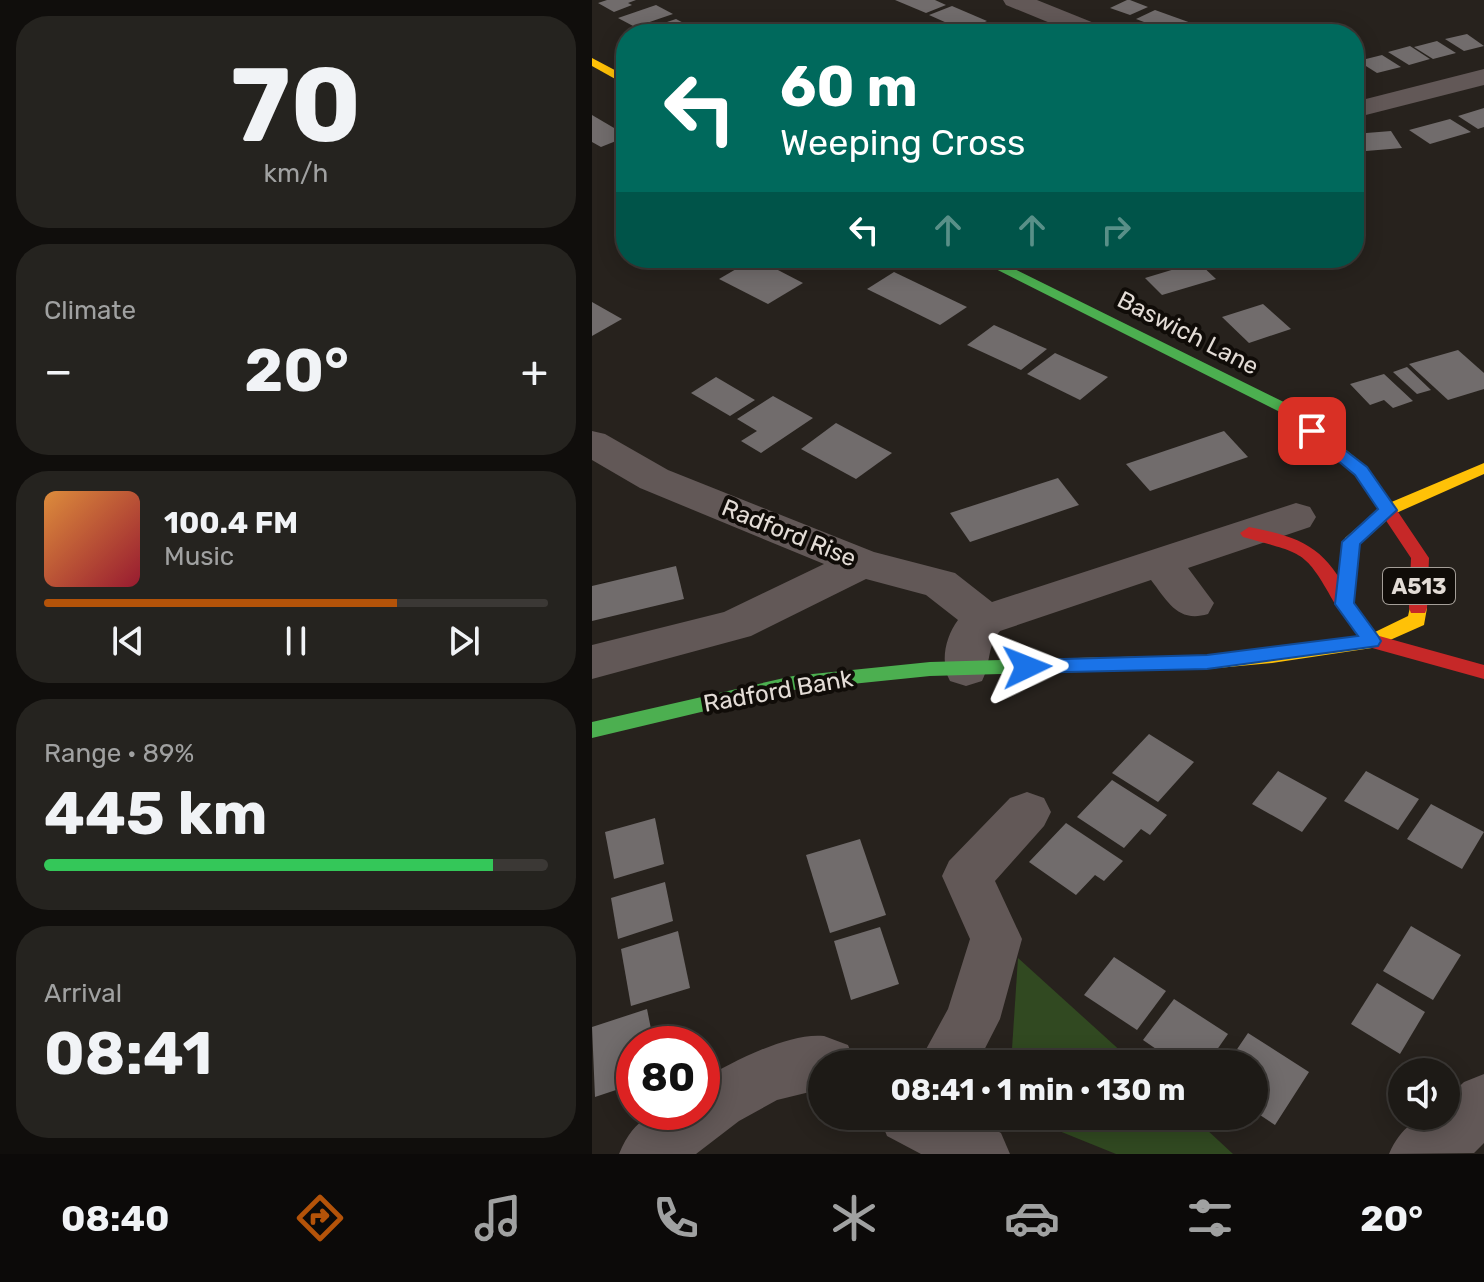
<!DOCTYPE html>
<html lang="en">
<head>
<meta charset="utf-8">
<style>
  :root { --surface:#1d1a16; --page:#25231f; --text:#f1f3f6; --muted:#a0a1a1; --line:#3b3835; --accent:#b45309 }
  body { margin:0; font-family:Rubik,sans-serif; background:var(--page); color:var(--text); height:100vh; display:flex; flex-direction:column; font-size:30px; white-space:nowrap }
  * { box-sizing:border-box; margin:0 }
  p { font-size:26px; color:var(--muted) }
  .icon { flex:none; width:44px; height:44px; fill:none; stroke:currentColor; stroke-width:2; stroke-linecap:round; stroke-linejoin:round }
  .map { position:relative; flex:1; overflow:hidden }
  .sheet { display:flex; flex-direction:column; gap:16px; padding:16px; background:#100e0c; width:592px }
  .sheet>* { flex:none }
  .banner { position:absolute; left:24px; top:24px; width:748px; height:244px; border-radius:32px; box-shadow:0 4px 20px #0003,0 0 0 2px var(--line); background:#00695c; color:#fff; overflow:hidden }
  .controls { position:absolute; left:796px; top:1058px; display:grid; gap:16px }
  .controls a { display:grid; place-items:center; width:72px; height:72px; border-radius:50%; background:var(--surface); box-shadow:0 4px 20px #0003,0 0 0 2px var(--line); font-size:40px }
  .speed { position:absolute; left:24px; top:1026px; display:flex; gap:16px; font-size:40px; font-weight:700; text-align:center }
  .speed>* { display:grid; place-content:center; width:104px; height:104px; border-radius:50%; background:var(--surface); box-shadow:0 4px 20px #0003,0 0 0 2px var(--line); line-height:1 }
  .speed .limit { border:12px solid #d22; background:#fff; color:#111 }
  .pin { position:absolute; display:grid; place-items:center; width:68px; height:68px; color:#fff; margin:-34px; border-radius:16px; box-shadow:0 4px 12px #0006 }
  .me { position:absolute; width:88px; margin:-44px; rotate:88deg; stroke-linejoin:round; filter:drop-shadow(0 0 6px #0008) }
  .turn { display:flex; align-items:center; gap:28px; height:168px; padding:0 32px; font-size:36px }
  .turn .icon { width:104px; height:104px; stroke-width:2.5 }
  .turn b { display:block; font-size:56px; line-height:68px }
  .lanes { display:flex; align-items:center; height:76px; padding:0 32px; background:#0003; justify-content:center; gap:40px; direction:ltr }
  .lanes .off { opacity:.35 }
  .big { font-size:60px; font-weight:700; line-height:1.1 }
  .sheet .card { flex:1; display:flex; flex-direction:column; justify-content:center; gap:12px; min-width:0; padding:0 28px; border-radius:32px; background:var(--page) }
  .sheet .dial { align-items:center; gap:0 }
  .dial b { font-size:104px; line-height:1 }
  .song { display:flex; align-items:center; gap:24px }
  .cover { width:96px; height:96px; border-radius:12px; background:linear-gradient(135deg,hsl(30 70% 55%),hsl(350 70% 35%)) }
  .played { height:8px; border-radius:4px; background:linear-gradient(90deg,var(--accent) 70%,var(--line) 70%) }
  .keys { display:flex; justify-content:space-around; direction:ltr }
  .heat { display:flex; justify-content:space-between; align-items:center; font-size:44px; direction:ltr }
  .charge { height:12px; border-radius:6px; background:linear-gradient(90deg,#34c759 89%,var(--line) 0) }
  .trip { position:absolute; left:216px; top:1050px; width:460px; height:80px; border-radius:40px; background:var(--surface); box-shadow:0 4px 20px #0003,0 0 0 2px var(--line); font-weight:700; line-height:80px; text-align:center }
  .tab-bar { display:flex; height:128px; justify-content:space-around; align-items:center; background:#0c0a09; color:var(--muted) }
  .tab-bar .icon { width:56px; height:56px }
  .tab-bar .active { color:var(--accent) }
  .tab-bar b { font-size:36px; color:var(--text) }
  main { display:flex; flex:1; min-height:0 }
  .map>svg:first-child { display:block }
  .green { fill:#314921 }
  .building { fill:#716c6c }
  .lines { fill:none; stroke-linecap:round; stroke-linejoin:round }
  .street { fill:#625857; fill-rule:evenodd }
  .fast { fill:#4caf50; fill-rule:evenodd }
  .slow { fill:#ffc107; fill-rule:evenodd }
  .jam { fill:#c62828; fill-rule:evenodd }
  .route { fill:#1a73e8; stroke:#114b97; stroke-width:2 }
  .labels { text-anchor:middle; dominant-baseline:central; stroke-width:8; stroke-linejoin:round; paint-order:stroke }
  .shield { fill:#100c08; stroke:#a49e98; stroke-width:2 }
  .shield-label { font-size:22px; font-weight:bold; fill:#e3dcd6 }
  .street-label { font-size:24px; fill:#e3dcd6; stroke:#100c08 }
</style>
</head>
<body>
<main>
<section class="sheet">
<div class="card dial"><b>70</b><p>km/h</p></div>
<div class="card"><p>Climate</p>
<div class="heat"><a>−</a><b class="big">20°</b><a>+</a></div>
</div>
<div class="card">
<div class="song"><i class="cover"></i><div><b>100.4 FM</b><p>Music</p></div></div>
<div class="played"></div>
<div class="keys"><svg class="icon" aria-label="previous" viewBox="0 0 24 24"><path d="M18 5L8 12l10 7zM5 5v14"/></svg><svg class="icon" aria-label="pause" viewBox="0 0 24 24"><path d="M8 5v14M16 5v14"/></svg><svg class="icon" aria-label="next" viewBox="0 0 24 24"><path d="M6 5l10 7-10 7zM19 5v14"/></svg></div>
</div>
<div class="card"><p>Range · 89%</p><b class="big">445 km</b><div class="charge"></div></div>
<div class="card"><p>Arrival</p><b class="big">08:41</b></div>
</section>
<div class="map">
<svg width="892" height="1154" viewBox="0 0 892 1154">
  <rect width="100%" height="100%" fill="#27221d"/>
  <g class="green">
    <path d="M426,958l117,106h-124z"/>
    <path d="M430,1116h170l41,38h-117z"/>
  </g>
  <g class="building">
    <path d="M15,0h29l-8,3 4,2 -18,7 -16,-9z"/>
    <path d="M303,0h40l11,5 -20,8z"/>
    <path d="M535,0h3l18,7 -18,8 -20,-7z"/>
    <path d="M64,5l17,9 -38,13 -17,-9z"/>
    <path d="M360,6l35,15 -22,10 -36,-16z"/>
    <path d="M563,10l39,14 -18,10 -40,-15z"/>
    <path d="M84,19l17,9 -16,6 -37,-3z"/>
    <path d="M402,22l19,8 -9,4 -30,-3z"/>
    <path d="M875,34l17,12 -20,5 -19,-12z"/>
    <path d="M845,41l19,12 -23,6 -19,-12z"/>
    <path d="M818,46l20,13 -21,6 -21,-13z"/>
    <path d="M790,55l19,12 -24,6 -19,-12z"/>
    <path d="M892,108v19l-6,2 -20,-13z"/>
    <path d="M0,115l34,20v2l-25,10 -9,-5z"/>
    <path d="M858,119l21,13 -41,12 -21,-14z"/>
    <path d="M799,131l11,17 -48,4v-18z"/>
    <path d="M163,258l48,25 -35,21 -49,-25z"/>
    <path d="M606,262l18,17 -54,16 -17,-17z"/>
    <path d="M302,272l73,35 -27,18 -73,-36z"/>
    <path d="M0,302l30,17 -30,17z"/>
    <path d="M671,304l28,25 -42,14 -27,-26z"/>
    <path d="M402,325l53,24 -26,21 -54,-25z"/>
    <path d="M866,350l26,23v16l-36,11 -39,-36z"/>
    <path d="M463,353l53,24 -28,23 -53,-26z"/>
    <path d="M815,367l24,23 -14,4 -24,-22z"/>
    <path d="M792,374l29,27 -20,7 -9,-8 -14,5 -20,-21z"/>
    <path d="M124,377l39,23 -25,16 -39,-23z"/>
    <path d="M181,396l40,22 -52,35 -20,-12 16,-10 -20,-12z"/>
    <path d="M244,423l56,30 -36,26 -55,-30z"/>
    <path d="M632,431l24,26 -98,34 -24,-27z"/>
    <path d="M466,478l21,27 -109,37 -20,-29z"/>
    <path d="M84,566l8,33 -92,22v-35z"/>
    <path d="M557,734l45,28 -36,40 -46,-29z"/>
    <path d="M686,771l49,27 -25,34 -50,-28z"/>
    <path d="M774,771l53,28 -21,31 -54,-29z"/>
    <path d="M520,780l55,35 -17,20 -9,-6 -17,19 -47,-31z"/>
    <path d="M839,804l53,28 -22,37 -55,-30z"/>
    <path d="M63,818l9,46 -50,15 -9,-47z"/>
    <path d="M474,823l57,38 -19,20 -9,-6 -19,20 -47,-33z"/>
    <path d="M268,839l26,76 -56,18 -24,-78z"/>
    <path d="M73,882l8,39 -55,18 -7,-41z"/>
    <path d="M819,926l50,29 -28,45 -50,-29z"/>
    <path d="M288,927l19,57 -48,16 -17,-59z"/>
    <path d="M86,931l12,57 -59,18 -10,-57z"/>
    <path d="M522,957l52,34 -29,39 -53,-35z"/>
    <path d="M785,983l48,29 -25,42 -49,-30z"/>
    <path d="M582,999l54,35 -21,30h-29l-35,-24z"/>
    <path d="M55,1009l7,35h-20v40l-39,13 -3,-70z"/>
    <path d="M656,1033l61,39 -34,53 -21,-14v-47h-27z"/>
  </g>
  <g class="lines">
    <g class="street">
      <path d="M411,0h34l72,29 4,5h-36l-71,-29z"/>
      <path d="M892,69v16l-130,33v-16z"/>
      <path d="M0,431l13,3 63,36 206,82 81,21 37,29 304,-99 14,4 6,10 -6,10 -122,41 26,35 -6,11c-30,9 -40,-12 -57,-34l-151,51c-13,14 -9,33 -18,50l-16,5 -16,-5c-10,-18 -5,-44 8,-61l-32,-25 -60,-16 -115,57 -159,43v-34l132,-33 100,-48 -184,-76 -48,-28z"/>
      <path d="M435,792l17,6 7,14 -7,14 -49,55 27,58 -22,80 -23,45h-59l30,-55 22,-70 -28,-63 7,-15 61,-63z"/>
      <path d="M232,1036l24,9 8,19h-34v25l-45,11 -38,21 -43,33h-77c19,-45 40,-42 83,-42v-32c30,-18 87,-48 122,-44z"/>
      <path d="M892,1074v69l-10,10 -85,1c12,-27 27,-38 57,-38v-17l18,-17z"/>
      <path d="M287,1116h89l33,17 9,21h-89l-34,-18z"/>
    </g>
    <g class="fast">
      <path d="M382,258h18l302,149 73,60 30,43 -9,6 -6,-2 -27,-39 -73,-62z"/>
      <path d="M442,659l7,2 3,5 -3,5 -7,2 -104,3 -137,14 -201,48v-16l201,-46 137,-14z"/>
    </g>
    <g class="slow">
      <path d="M0,58l34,18v9l-34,-19z"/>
      <path d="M892,463v11l-90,40 -34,30 -7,59 22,29 33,-16 3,-13h14l2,5 -3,17 -52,23 -100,15 -65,6 -173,4 -7,-2 -3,-5 3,-5 7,-2 173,-4 151,-19 -23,-32 10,-66 37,-32z"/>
    </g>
    <g class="jam">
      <path d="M796,504l6,2 35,52 -2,50 -2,5h-14l-2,-5 2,-50 -32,-48z"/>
      <path d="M657,527c58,11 79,23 104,77l-3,5h-12c-34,-60 -31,-54 -95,-72l-3,-4z"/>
      <path d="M780,634l112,31v14l-119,-33 -2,-5 2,-5z"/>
    </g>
  </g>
  <path class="route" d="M720,425l55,42 30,43 -37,34 -6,59 24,33 3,5 -3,5 -171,23 -187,4 -3,-6 3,-5 7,-2 180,-5 151,-19 -23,-32 7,-62 36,-33 -23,-34 -49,-41 -2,-3z"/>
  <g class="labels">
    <rect class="shield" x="791" y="568" width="72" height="36" rx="6"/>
    <g class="shield-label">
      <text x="827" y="586">A513</text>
    </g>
    <g class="street-label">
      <text transform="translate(596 333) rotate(27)">Baswich Lane</text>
      <text transform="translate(197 533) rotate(22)">Radford Rise</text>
      <text transform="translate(186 691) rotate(-10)">Radford Bank</text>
    </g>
  </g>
</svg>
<div class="controls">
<a><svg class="icon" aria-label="sound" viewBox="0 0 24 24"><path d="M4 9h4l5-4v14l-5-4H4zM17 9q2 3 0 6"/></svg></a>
</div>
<div class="speed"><div class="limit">80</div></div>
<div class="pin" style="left:720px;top:431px;background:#d93025"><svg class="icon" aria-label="arrive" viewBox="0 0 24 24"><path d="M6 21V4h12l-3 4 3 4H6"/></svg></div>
<svg class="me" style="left:435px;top:667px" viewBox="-20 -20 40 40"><path d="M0-17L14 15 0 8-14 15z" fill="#1a73e8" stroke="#fff" stroke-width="4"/></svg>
<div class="trip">08:41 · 1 min · 130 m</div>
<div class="banner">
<div class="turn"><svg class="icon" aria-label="left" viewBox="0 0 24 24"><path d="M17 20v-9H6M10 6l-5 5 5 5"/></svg><div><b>60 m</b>Weeping Cross</div></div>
<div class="lanes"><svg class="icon" aria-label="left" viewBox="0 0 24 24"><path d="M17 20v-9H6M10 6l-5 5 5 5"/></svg><svg class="icon off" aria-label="ahead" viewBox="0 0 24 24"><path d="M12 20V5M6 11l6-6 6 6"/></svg><svg class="icon off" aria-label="ahead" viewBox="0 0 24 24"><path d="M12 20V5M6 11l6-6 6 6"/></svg><svg class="icon off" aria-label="right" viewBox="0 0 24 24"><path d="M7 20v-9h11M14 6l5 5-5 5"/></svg></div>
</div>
</div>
</main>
<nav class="tab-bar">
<b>08:40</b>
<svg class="icon active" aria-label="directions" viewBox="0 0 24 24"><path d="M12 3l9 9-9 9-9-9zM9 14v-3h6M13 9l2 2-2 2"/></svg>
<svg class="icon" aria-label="music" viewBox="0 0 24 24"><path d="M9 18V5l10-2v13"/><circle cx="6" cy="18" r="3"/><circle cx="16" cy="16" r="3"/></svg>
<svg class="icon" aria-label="phone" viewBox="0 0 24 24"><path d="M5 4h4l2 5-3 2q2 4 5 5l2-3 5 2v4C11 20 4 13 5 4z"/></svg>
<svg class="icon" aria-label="climate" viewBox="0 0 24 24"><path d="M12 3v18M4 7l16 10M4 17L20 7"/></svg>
<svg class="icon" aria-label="car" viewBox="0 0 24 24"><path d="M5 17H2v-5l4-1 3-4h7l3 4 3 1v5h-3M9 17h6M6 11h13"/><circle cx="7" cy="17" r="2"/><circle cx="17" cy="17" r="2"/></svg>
<svg class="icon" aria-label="filters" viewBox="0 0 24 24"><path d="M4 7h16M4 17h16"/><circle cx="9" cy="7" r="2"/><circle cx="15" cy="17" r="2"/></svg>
<b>20°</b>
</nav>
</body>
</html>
